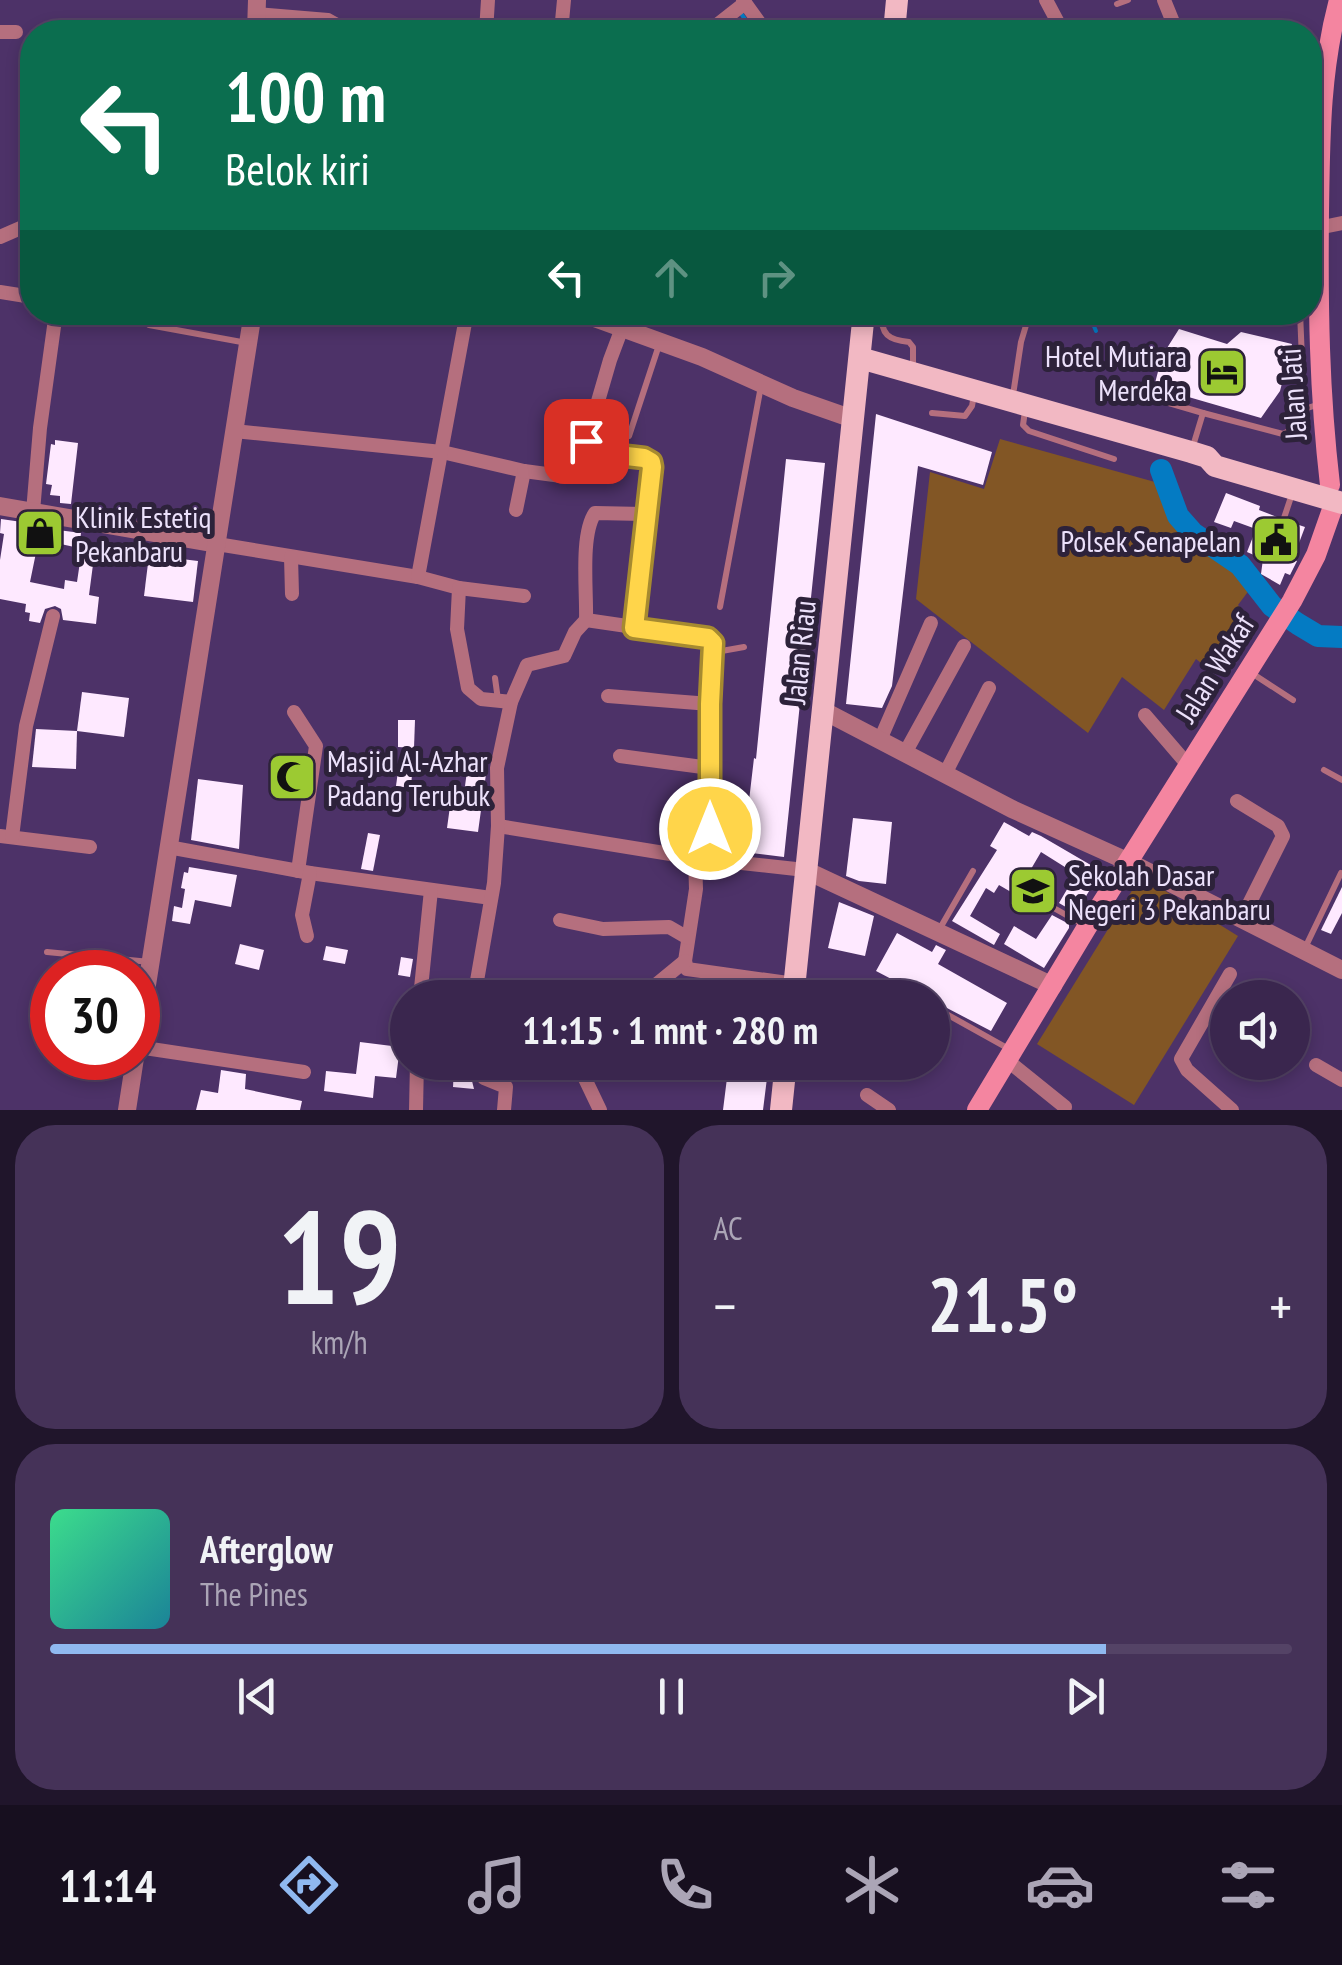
<!DOCTYPE html>
<html lang="id">
<head>
<meta charset="utf-8">
<style>
  :root { --surface:#3a264e; --page:#453258; --text:#f1f3f6; --muted:#aba5b6; --line:#544366; --accent:#90b9f0 }
  body { margin:0; font-family:"PT Sans Narrow",sans-serif; background:var(--page); color:var(--text); height:100vh; display:flex; flex-direction:column; font-size:38px; white-space:nowrap }
  * { box-sizing:border-box; margin:0 }
  p { font-size:32px; color:var(--muted) }
  .icon { flex:none; width:55px; height:55px; fill:none; stroke:currentColor; stroke-width:2; stroke-linecap:round; stroke-linejoin:round }
  .map { position:relative; height:1110px; overflow:hidden }
  .drawer { display:flex; flex-direction:column; gap:15px; padding:15px; background:#20152b; flex:1 }
  .drawer>* { flex:none }
  .guide { position:absolute; left:20px; top:20px; width:1302px; height:305px; border-radius:40px; box-shadow:0 5px 15px #0003,0 0 0 2px var(--line); background:#0b6e4f; color:#fff; overflow:hidden }
  .buttons { position:absolute; left:1210px; top:980px; display:grid; gap:20px }
  .buttons a { display:grid; place-items:center; width:100px; height:100px; border-radius:50%; background:var(--surface); box-shadow:0 5px 15px #0003,0 0 0 2px var(--line); font-size:50px }
  .speed { position:absolute; left:30px; top:950px; display:flex; gap:20px; font-size:50px; font-weight:700; text-align:center }
  .speed>* { display:grid; place-content:center; width:130px; height:130px; border-radius:50%; background:var(--surface); box-shadow:0 5px 15px #0003,0 0 0 2px var(--line); line-height:1 }
  .speed .limit { border:15px solid #d22; background:#fff; color:#111 }
  .pin { position:absolute; display:grid; place-items:center; width:85px; height:85px; color:#fff; margin:-42px; border-radius:20px; box-shadow:0 5px 15px #0006 }
  .me { position:absolute; width:110px; margin:-55px; rotate:0deg; stroke-linejoin:round; filter:drop-shadow(0 0 8px #0008) }
  .turn { display:flex; align-items:center; gap:35px; height:210px; padding:0 40px; font-size:45px }
  .turn .icon { width:130px; height:130px; stroke-width:2.5 }
  .turn b { display:block; font-size:70px; line-height:85px }
  .lanes { display:flex; align-items:center; height:95px; padding:0 40px; background:#0003; justify-content:center; gap:50px; direction:ltr }
  .lanes .off { opacity:.35 }
  .big { font-size:75px; font-weight:600; line-height:1.1 }
  .drawer .tile { flex:1; display:flex; flex-direction:column; justify-content:center; gap:15px; min-width:0; padding:0 35px; border-radius:40px; background:var(--page) }
  .drawer .dial { align-items:center; gap:0 }
  .dial b { font-size:130px; line-height:1 }
  .song { display:flex; align-items:center; gap:30px }
  .cover { width:120px; height:120px; border-radius:15px; background:linear-gradient(135deg,hsl(150 70% 55%),hsl(190 70% 35%)) }
  .played { height:10px; border-radius:5px; background:linear-gradient(90deg,var(--accent) 85%,var(--line) 85%) }
  .keys { display:flex; justify-content:space-around; direction:ltr }
  .heat { display:flex; justify-content:space-between; align-items:center; font-size:55px; direction:ltr }
  .drawer .tiles { flex:1; display:grid; gap:15px; grid-template-columns:1fr 1fr }
  .tile:last-child { grid-column:span 2 }
  .trip { position:absolute; left:390px; top:980px; width:560px; height:100px; border-radius:50px; background:var(--surface); box-shadow:0 5px 15px #0003,0 0 0 2px var(--line); font-weight:600; line-height:100px; text-align:center }
  .menu { display:flex; height:160px; justify-content:space-around; align-items:center; background:#170f1f; color:var(--muted) }
  .menu .icon { width:70px; height:70px }
  .menu .active { color:var(--accent) }
  .menu b { font-size:45px; color:var(--text) }
  .map>svg:first-child { display:block }
  .green { fill:#825625 }
  .lines { fill:none; stroke-linecap:round; stroke-linejoin:round }
  .stream { stroke:#047bc3; stroke-width:4 }
  .river { stroke:#047bc3; stroke-width:22 }
  .building { fill:#fee9ff }
  .service { stroke:#b56f7e; stroke-width:6 }
  .minor { stroke:#b56f7e; stroke-width:14 }
  .tertiary { stroke:#b56f7e; stroke-width:18 }
  .secondary { stroke:#f485a0; stroke-width:20 }
  .primary { stroke:#f2b8c3; stroke-width:22 }
  .route-casing { stroke:#a68a30; stroke-width:25 }
  .route { stroke:#ffd54a; stroke-width:18 }
  .labels { text-anchor:middle; dominant-baseline:central; stroke-width:10; stroke-linejoin:round; paint-order:stroke }
  .poi-label { font-size:30px; fill:#ece1fb; stroke:#2d223a; text-anchor:start }
  .street-label { font-size:30px; fill:#ece1fb; stroke:#2d223a }
</style>
</head>
<body>
<div class="map">
<svg width="1342" height="1110" viewBox="0 0 1342 1110">
  <rect width="100%" height="100%" fill="#4d3268"/>
  <g class="green">
    <path d="M1000,439l155,43c10,20 18,38 36,54 26,23 39,19 59,53l-12,16 13,15 -41,50 -14,-11 -32,51 -42,-33 -34,56 -172,-134 14,-127 54,17z"/>
    <path d="M1141,876l97,60 -104,169 -97,-61z"/>
  </g>
  <g class="lines">
    <g class="stream">
      <path d="M740,12l14,20"/>
      <path d="M1088,312l8,19"/>
    </g>
    <path class="river" d="M1161,470l17,46 15,17 47,32 32,41 26,18 20,12 24,1"/>
  </g>
  <g class="building">
    <path d="M1179,329l48,15 14,-12 51,12 -12,47 -19,27 -107,-31 8,-31z"/>
    <path d="M876,414l116,38 -9,33 -65,-19 -26,220 -10,22 -36,-4z"/>
    <path d="M55,440l23,3 -7,61 -11,-1v-7l-10,-1 2,-10 -6,-1 5,-40 4,1z"/>
    <path d="M786,459l39,4 -41,394 -41,-5 11,-94 2,1z"/>
    <path d="M1226,493l34,13 -1,4 18,7 4,7 9,-2 15,5 -12,32 4,2 -7,14 -5,-2 -5,12 -19,-11 2,-15 -16,-7 9,-23 -22,-8 -3,7 -17,-6z"/>
    <path d="M1,519l21,3 -3,17 19,4 -8,39 34,7 1,-9 12,2 4,-27 13,2 -5,38 10,2 -3,27 -33,-4 -2,-11 -6,-3 -10,3 -5,14 -11,-2 1,-8 -5,-1 1,-8 -26,-5v-39l4,-26 -4,-1z"/>
    <path d="M58,530l23,3 -2,15 -23,-5z"/>
    <path d="M149,555l49,6 -5,41 -49,-6z"/>
    <path d="M82,692l47,6 -5,39 -47,-6z"/>
    <path d="M398,720h17l-1,28 -16,-1z"/>
    <path d="M36,729l41,2 -1,38 -44,-2z"/>
    <path d="M398,771l14,2 -1,15 -15,-2z"/>
    <path d="M467,771l19,3 -8,58 -31,-4 4,-29 12,2z"/>
    <path d="M198,779l45,6 -4,64 -48,-9z"/>
    <path d="M853,818l39,4 -6,62 -27,-3 -13,-5z"/>
    <path d="M1004,822l25,14 3,-4 9,4 60,35 -25,42 -17,-10 17,-29 -35,-22 -17,29 -5,-3 -8,14 -12,-7 -5,8 -8,-5 -16,28 30,18 -6,11 -42,-24 45,-71 -7,-4z"/>
    <path d="M368,833l12,2 -7,36 -12,-2z"/>
    <path d="M189,867l48,8 -6,32 -36,-7 -5,24 -18,-3 2,-15 8,2 3,-19 -4,-1 3,-16 4,1z"/>
    <path d="M1342,887v26l-11,21 -10,-4z"/>
    <path d="M839,902l35,14 -9,40 -37,-8z"/>
    <path d="M1052,915l17,9v4l-25,40 -40,-24 10,-18 22,13z"/>
    <path d="M897,933l35,19 4,-7 10,5 -8,14 69,39 -16,28 -115,-60z"/>
    <path d="M240,944l24,6 -5,20 -24,-6z"/>
    <path d="M326,946l22,4 -3,14 -22,-4z"/>
    <path d="M401,957l12,2 -3,18 -12,-2z"/>
    <path d="M932,1035l14,9 -14,22z"/>
    <path d="M360,1042l40,5 -4,31 -21,-2 -2,22 -49,-7 2,-20 30,3z"/>
    <path d="M729,1062h40l-6,48h-40z"/>
    <path d="M454,1068l15,1 5,20 -21,-2z"/>
    <path d="M221,1070l25,4 -1,15 57,12 -2,9h-104l5,-20 17,3z"/>
  </g>
  <g class="lines">
    <g class="service">
      <path d="M1117,4l11,-4"/>
      <path d="M882,312c-2,23 7,28 27,30l4,5v19"/>
      <path d="M1300,312l4,95"/>
      <path d="M149,325l98,18"/>
      <path d="M1104,384l99,29"/>
      <path d="M1013,395l8,-53 9,-30"/>
      <path d="M1025,411l-2,14 6,6 85,28"/>
      <path d="M932,413l33,3 7,-10 2,-11"/>
      <path d="M629,436l30,-91"/>
      <path d="M1193,446l10,-33 80,21 9,-5 6,-18 22,-7"/>
      <path d="M1284,518l8,-24"/>
      <path d="M720,607l41,-221"/>
      <path d="M716,652l28,-5"/>
      <path d="M1250,672l43,28"/>
      <path d="M495,678l3,22"/>
      <path d="M1324,770l18,10"/>
      <path d="M1038,899l44,25"/>
      <path d="M939,930l34,-59"/>
      <path d="M1304,950l37,-77"/>
      <path d="M47,952l103,10"/>
      <path d="M912,995l5,3"/>
      <path d="M932,1006l77,43"/>
    </g>
    <g class="minor">
      <path d="M743,0l23,32"/>
      <path d="M1046,0l17,32"/>
      <path d="M1164,0l13,32"/>
      <path d="M256,14l72,6 9,5 1,7"/>
      <path d="M0,32h16"/>
      <path d="M486,32l2,-32"/>
      <path d="M561,32l3,-32"/>
      <path d="M708,32l37,-29"/>
      <path d="M1313,229l29,-6"/>
      <path d="M0,237l32,-14"/>
      <path d="M0,292l32,5"/>
      <path d="M628,312l-18,48 -25,86 1,4 65,11 -17,167"/>
      <path d="M234,431l208,21 82,19 -8,39"/>
      <path d="M524,471l45,6"/>
      <path d="M33,512l7,-84 16,-116"/>
      <path d="M217,544l201,33 41,11 -2,41 11,59 13,11 30,3"/>
      <path d="M291,557l1,37"/>
      <path d="M418,577l49,-265"/>
      <path d="M459,588l65,8"/>
      <path d="M586,620l123,18 4,5 -3,61v156"/>
      <path d="M608,696l102,8"/>
      <path d="M294,712l22,34 -18,125"/>
      <path d="M1145,715l43,50"/>
      <path d="M880,740l51,-117"/>
      <path d="M905,753l59,-107"/>
      <path d="M620,756l90,12"/>
      <path d="M945,774l44,-86"/>
      <path d="M1237,801l41,25 5,10 -42,84"/>
      <path d="M498,826l197,32 110,12"/>
      <path d="M0,836l90,11"/>
      <path d="M12,837l14,-111 27,-110"/>
      <path d="M168,847l142,26 181,25"/>
      <path d="M695,858l1,31 -11,72 2,8 108,15 22,14"/>
      <path d="M560,920l43,9 66,-2 19,11"/>
      <path d="M307,936l-5,-21 8,-42"/>
      <path d="M1230,974l-49,85 6,11 45,40"/>
      <path d="M536,993l3,5"/>
      <path d="M420,998l11,-108"/>
      <path d="M474,998l20,-115 4,-57 -1,-58 14,-66 16,-37 37,-9 11,-24 11,-12c1,-28 -6,-85 9,-107l49,1"/>
      <path d="M629,998l28,-14 28,-23"/>
      <path d="M138,1047l166,25"/>
      <path d="M1008,1061l57,46"/>
      <path d="M478,1062l6,16 22,9 -2,23"/>
      <path d="M577,1062l23,48"/>
      <path d="M1316,1065l26,15"/>
      <path d="M867,1095l22,15"/>
      <path d="M416,1110l1,-48"/>
    </g>
    <g class="tertiary">
      <path d="M256,32l1,-32"/>
      <path d="M578,312l124,45 91,41 60,21"/>
      <path d="M0,506l217,38"/>
      <path d="M824,711l188,98 117,53 213,108"/>
      <path d="M805,870l248,116"/>
      <path d="M138,1042l115,-730"/>
      <path d="M127,1110l8,-52"/>
    </g>
    <g class="secondary">
      <path d="M1330,485c-11,-95 -12,-178 -11,-273 1,-72 1,-142 20,-212"/>
      <path d="M977,1110l110,-183 205,-326 24,-46 19,-54"/>
    </g>
    <g class="primary">
      <path d="M894,32l3,-32"/>
      <path d="M860,358l331,94 16,5 8,9 127,37"/>
      <path d="M793,998l71,-686"/>
      <path d="M781,1110l5,-48"/>
    </g>
  </g>
  <g class="lines">
    <g class="route-casing">
      <path id="route" d="M586,441v9l6,2 52,6 7,4 1,5 -18,161 74,10 5,5 -3,61v125"/>
    </g>
    <use href="#route" class="route"/>
  </g>
  <defs>
    <g id="hotel-square" transform="scale(2.5)"><rect x="-9" y="-9" width="18" height="18" rx="4" fill="#9cca32" stroke="#2d223a"/><path d="M-6-4.5h1.5V1H6V5H4.5V3h-9V5H-6ZM-4 0a1.8 1.8 0 1 1 3.6 0ZM.5 0V-2.5h3Q6-2.5 6 0Z" fill="#111"/></g>
    <g id="shop-square" transform="scale(2.5)"><rect x="-9" y="-9" width="18" height="18" rx="4" fill="#9cca32" stroke="#2d223a"/><path d="M-5-2.5h2.3a2.7 3.5 0 0 1 5.4 0H5L5.5 6h-11ZM-1.5-2.5h3a1.5 2.3 0 0 0-3 0Z" fill="#111"/></g>
    <g id="civic-square" transform="scale(2.5)"><rect x="-9" y="-9" width="18" height="18" rx="4" fill="#9cca32" stroke="#2d223a"/><path d="M-.6-6.5H3V-4.5H.6V-3L4-1V1h2V6H-6V1h2V-1L-.6-3ZM-1.2 2.5V6h2.4V2.5Z" fill="#111"/></g>
    <g id="mosque-square" transform="scale(2.5)"><rect x="-9" y="-9" width="18" height="18" rx="4" fill="#9cca32" stroke="#2d223a"/><path d="M3.5-4.9A6 6 0 1 0 3.5 4.9A5 5 0 1 1 3.5-4.9Z" fill="#111"/></g>
    <g id="school-square" transform="scale(2.5)"><rect x="-9" y="-9" width="18" height="18" rx="4" fill="#9cca32" stroke="#2d223a"/><path d="M0-5L7-2L0 1L-7-2ZM-4 1L0 2.5L4 1V4Q0 6-4 4Z" fill="#111"/></g>
  </defs>
  <g fill-rule="evenodd">
    <use href="#hotel-square" x="1222" y="372"/>
    <use href="#shop-square" x="40" y="533"/>
    <use href="#civic-square" x="1276" y="540"/>
    <use href="#mosque-square" x="292" y="777"/>
    <use href="#school-square" x="1033" y="891"/>
  </g>
  <g class="labels">
    <g class="poi-label">
      <text x="1187" y="355" text-anchor="end">Hotel Mutiara<tspan x="1187" dy="34">Merdeka</tspan></text>
      <text x="75" y="516">Klinik Estetiq<tspan x="75" dy="34">Pekanbaru</tspan></text>
      <text x="1241" y="540" text-anchor="end">Polsek Senapelan</text>
      <text x="327" y="760">Masjid Al-Azhar<tspan x="327" dy="34">Padang Terubuk</tspan></text>
      <text x="1068" y="874">Sekolah Dasar<tspan x="1068" dy="34">Negeri 3 Pekanbaru</tspan></text>
    </g>
    <g class="street-label">
      <text transform="translate(1292 394) rotate(-94)">Jalan Jati</text>
      <text transform="translate(799 652) rotate(-84)">Jalan Riau</text>
      <text transform="translate(1214 668) rotate(-58)">Jalan Wakaf</text>
    </g>
  </g>
</svg>
<div class="buttons">
<a><svg class="icon" aria-label="sound" viewBox="0 0 24 24"><path d="M4 9h4l5-4v14l-5-4H4zM17 9q2 3 0 6"/></svg></a>
</div>
<div class="speed"><div class="limit">30</div></div>
<div class="pin" style="left:586px;top:441px;background:#d93025"><svg class="icon" aria-label="arrive" viewBox="0 0 24 24"><path d="M6 21V4h12l-3 4 3 4H6"/></svg></div>
<svg class="me" style="left:710px;top:829px" viewBox="-20 -20 40 40"><circle r="17" fill="#ffd54a" stroke="#fff" stroke-width="3"/><path d="M0-11L8 9 0 5-8 9z" fill="#fff"/></svg>
<div class="trip">11:15 · 1 mnt · 280 m</div>
<div class="guide">
<div class="turn"><svg class="icon" aria-label="left" viewBox="0 0 24 24"><path d="M17 20v-9H6M10 6l-5 5 5 5"/></svg><div><b>100 m</b>Belok kiri</div></div>
<div class="lanes"><svg class="icon" aria-label="left" viewBox="0 0 24 24"><path d="M17 20v-9H6M10 6l-5 5 5 5"/></svg><svg class="icon off" aria-label="ahead" viewBox="0 0 24 24"><path d="M12 20V5M6 11l6-6 6 6"/></svg><svg class="icon off" aria-label="right" viewBox="0 0 24 24"><path d="M7 20v-9h11M14 6l5 5-5 5"/></svg></div>
</div>
</div>
<section class="drawer">
<div class="tiles">
<div class="tile dial"><b>19</b><p>km/h</p></div>
<div class="tile"><p>AC</p>
<div class="heat"><a>−</a><b class="big">21.5°</b><a>+</a></div>
</div>
<div class="tile">
<div class="song"><i class="cover"></i><div><b>Afterglow</b><p>The Pines</p></div></div>
<div class="played"></div>
<div class="keys"><svg class="icon" aria-label="previous" viewBox="0 0 24 24"><path d="M18 5L8 12l10 7zM5 5v14"/></svg><svg class="icon" aria-label="pause" viewBox="0 0 24 24"><path d="M8 5v14M16 5v14"/></svg><svg class="icon" aria-label="next" viewBox="0 0 24 24"><path d="M6 5l10 7-10 7zM19 5v14"/></svg></div>
</div>
</div>
</section>
<nav class="menu">
<b>11:14</b>
<svg class="icon active" aria-label="directions" viewBox="0 0 24 24"><path d="M12 3l9 9-9 9-9-9zM9 14v-3h6M13 9l2 2-2 2"/></svg>
<svg class="icon" aria-label="music" viewBox="0 0 24 24"><path d="M9 18V5l10-2v13"/><circle cx="6" cy="18" r="3"/><circle cx="16" cy="16" r="3"/></svg>
<svg class="icon" aria-label="phone" viewBox="0 0 24 24"><path d="M5 4h4l2 5-3 2q2 4 5 5l2-3 5 2v4C11 20 4 13 5 4z"/></svg>
<svg class="icon" aria-label="climate" viewBox="0 0 24 24"><path d="M12 3v18M4 7l16 10M4 17L20 7"/></svg>
<svg class="icon" aria-label="car" viewBox="0 0 24 24"><path d="M5 17H2v-5l4-1 3-4h7l3 4 3 1v5h-3M9 17h6M6 11h13"/><circle cx="7" cy="17" r="2"/><circle cx="17" cy="17" r="2"/></svg>
<svg class="icon" aria-label="filters" viewBox="0 0 24 24"><path d="M4 7h16M4 17h16"/><circle cx="9" cy="7" r="2"/><circle cx="15" cy="17" r="2"/></svg>
</nav>
</body>
</html>
